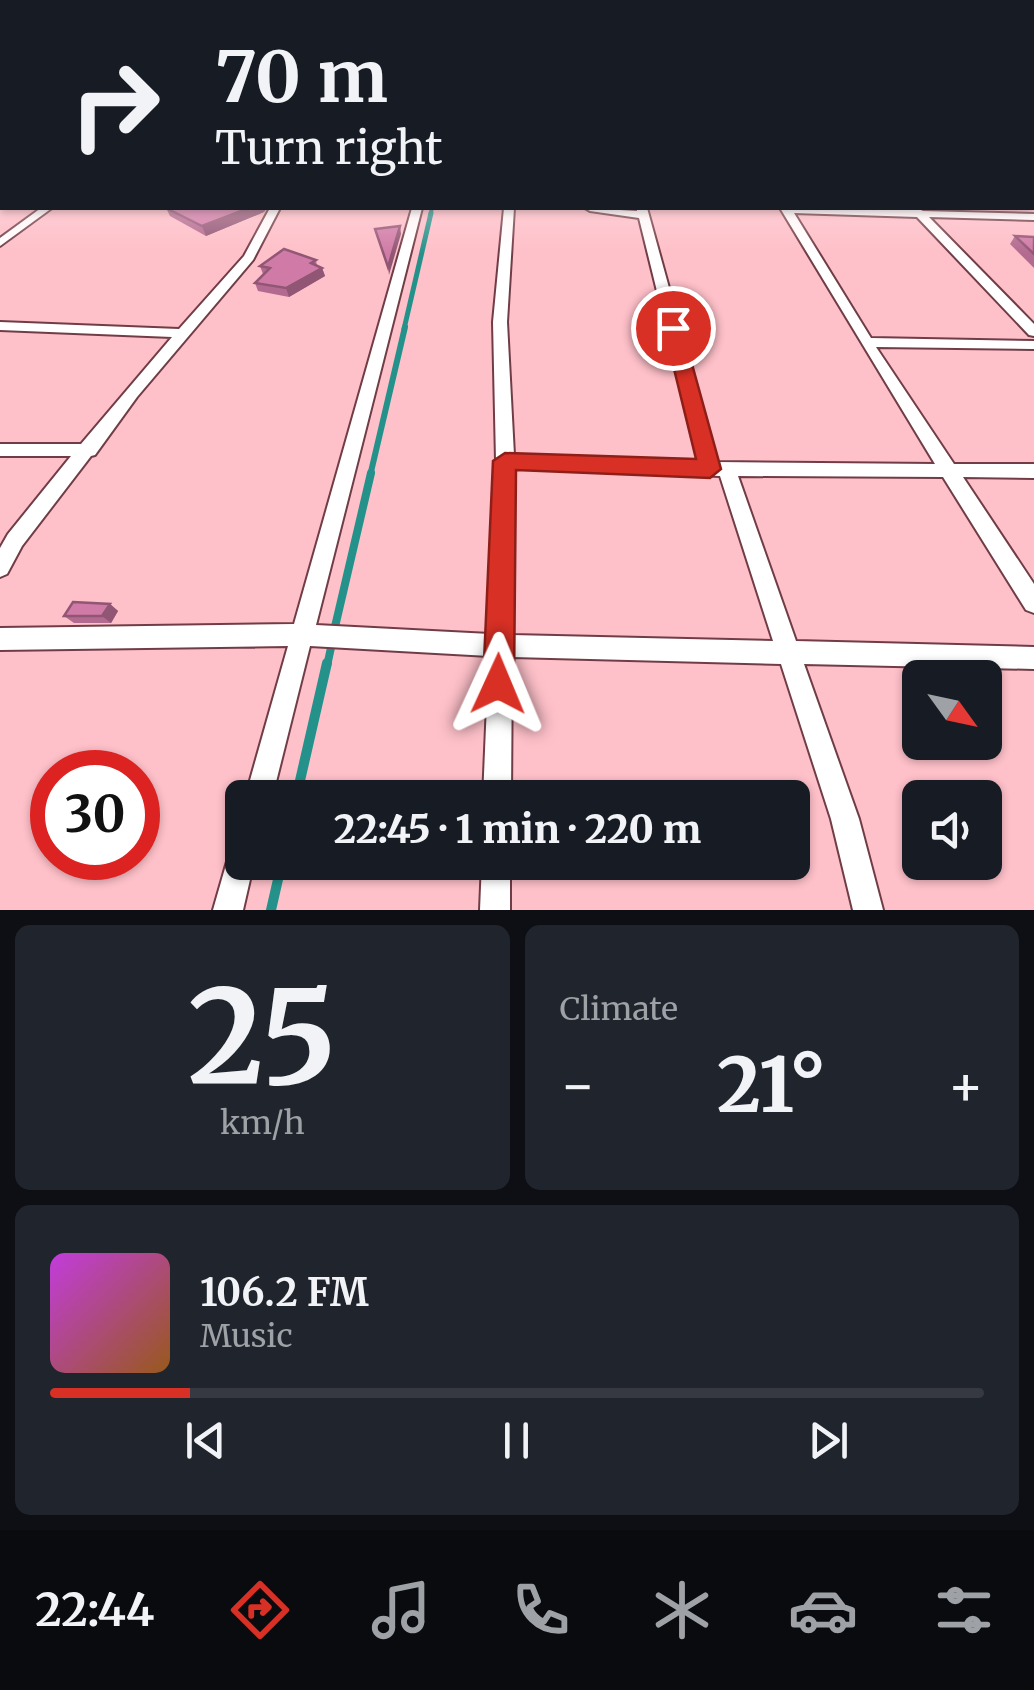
<!DOCTYPE html>
<html lang="en">
<head>
<meta charset="utf-8">
<style>
  :root { --surface:#171b24; --page:#20242c; --text:#f1f3f6; --muted:#9ea1a6; --line:#363941; --accent:#d93025 }
  body { margin:0; font-family:Merriweather,serif; background:var(--page); color:var(--text); height:100vh; display:flex; flex-direction:column; font-size:38px; white-space:nowrap }
  * { box-sizing:border-box; margin:0 }
  p { font-size:32px; color:var(--muted) }
  .icon { flex:none; width:55px; height:55px; fill:none; stroke:currentColor; stroke-width:2; stroke-linecap:round; stroke-linejoin:round }
  .map { position:relative; height:910px; overflow:hidden }
  .side { display:flex; flex-direction:column; gap:15px; padding:15px; background:#0d0f14; flex:1 }
  .side>* { flex:none }
  .guide { position:absolute; left:0px; top:0px; width:1035px; height:210px; box-shadow:0 2px 8px #0004; background:#171b24; color:var(--text); overflow:hidden }
  .needle { width:65px; rotate:123deg }
  .buttons { position:absolute; left:902px; top:660px; display:grid; gap:20px }
  .buttons a { display:grid; place-items:center; width:100px; height:100px; border-radius:15px; background:var(--surface); box-shadow:0 2px 8px #0004; font-size:50px }
  .speed { position:absolute; left:30px; top:750px; display:flex; gap:20px; font-size:50px; font-weight:700; text-align:center }
  .speed>* { display:grid; place-content:center; width:130px; height:130px; border-radius:50%; background:var(--surface); box-shadow:0 2px 8px #0004; line-height:1 }
  .speed .limit { border:15px solid #d22; background:#fff; color:#111 }
  .pin { position:absolute; display:grid; place-items:center; width:85px; height:85px; color:#fff; margin:-42px; border:5px solid #fff; border-radius:50%; box-shadow:0 2px 10px #0007 }
  .me { position:absolute; width:110px; margin:-55px; rotate:1deg; stroke-linejoin:round; filter:drop-shadow(0 0 8px #0008) }
  .turn { display:flex; align-items:center; gap:35px; height:210px; padding:0 50px; font-size:45px }
  .turn .icon { width:130px; height:130px; stroke-width:2.5 }
  .turn b { display:block; font-size:70px; line-height:85px }
  .big { font-size:75px; font-weight:800; line-height:1.1 }
  .side .tile { flex:1; display:flex; flex-direction:column; justify-content:center; gap:15px; min-width:0; padding:0 35px; border-radius:15px; background:var(--page) }
  .side .dial { align-items:center; gap:0 }
  .dial b { font-size:130px; line-height:1 }
  .song { display:flex; align-items:center; gap:30px }
  .cover { width:120px; height:120px; border-radius:15px; background:linear-gradient(135deg,hsl(290 70% 55%),hsl(30 70% 35%)) }
  .played { height:10px; border-radius:5px; background:linear-gradient(90deg,var(--accent) 15%,var(--line) 15%) }
  .keys { display:flex; justify-content:space-around; direction:ltr }
  .heat { display:flex; justify-content:space-between; align-items:center; font-size:55px; direction:ltr }
  .side .tiles { flex:1; display:grid; gap:15px; grid-template-columns:1fr 1fr }
  .tile:last-child { grid-column:span 2 }
  .trip { position:absolute; left:225px; top:780px; width:585px; height:100px; border-radius:15px; background:var(--surface); box-shadow:0 2px 8px #0004; font-weight:800; line-height:100px; text-align:center }
  .tab-bar { display:flex; height:160px; justify-content:space-around; align-items:center; background:#090b0e; color:var(--muted) }
  .tab-bar .icon { width:70px; height:70px }
  .tab-bar .selected { color:var(--accent) }
  .tab-bar b { font-size:45px; color:var(--text) }
  .map>svg:first-child { display:block }
  .lines { fill:none; stroke-linecap:round; stroke-linejoin:round }
  .stream-far4 { stroke:#24928b; stroke-width:4 }
  .stream-far3 { stroke:#24928b; stroke-width:5 }
  .stream-far2 { stroke:#24928b; stroke-width:6 }
  .stream-far1 { stroke:#24928b; stroke-width:8 }
  .stream { stroke:#24928b; stroke-width:10 }
  .street-casing { stroke:#703d46; stroke-width:4 }
  .street { fill:#fff; fill-rule:evenodd }
  .wall { fill:#b36a90 }
  .shaded-wall { fill:#925675 }
  .building { fill:#d07ba7; stroke:#925675; stroke-width:2.5 }
  .route { fill:#d93025; stroke:#8d1f18; stroke-width:2.5 }
</style>
</head>
<body>
<div class="map">
<svg width="1034" height="910" viewBox="0 0 1034 910">
  <rect width="100%" height="100%" fill="#fec0c9"/>
  <g class="lines">
    <path class="stream-far4" d="M430,216l2,-8"/>
    <path class="stream-far3" d="M404,329l27,-116"/>
    <path class="stream-far2" d="M370,476l35,-149"/>
    <g class="stream-far1">
      <path d="M334,631l37,-158"/>
      <path d="M327,666l5,-23"/>
    </g>
    <g class="stream">
      <path d="M296,798l31,-135"/>
      <path d="M271,910l11,-48"/>
    </g>
    <g class="street-casing">
      <g id="street">
        <rect x="1032" y="138" width="2" height="6"/>
        <rect x="1032" y="172" width="2" height="6"/>
        <rect x="1032" y="198" width="2" height="7"/>
        <path d="M41,208h11l-52,38v-8z"/>
        <path d="M270,208h10l-27,52 -116,137 -42,58 -4,1 -69,90 -15,28 -7,3v-29l8,-14 63,-78h-71v-12h81l91,-107 -172,-7v-8l179,7 65,-73z"/>
        <path d="M412,208h10l-106,417 174,9 6,-173 -3,-139 11,-114h10l-7,114 7,133 185,7 -60,-244 -49,-7 -5,-3 52,3v-3h10l70,254 218,2 -155,-256 132,2 5,-2 6,3 111,3v6l-105,-3 105,107v12l-5,-1 -112,-118 -123,-4 77,125 163,3v8l-158,-2 78,117h80v14l-71,-1 71,107v29l-8,-3 -83,-133 -205,-1 58,165 238,6v22l-230,-5 55,155 24,91h-30l-22,-91 -50,-155 -269,-7 -1,141h-28l6,-142 -179,-10 -38,152h-27l43,-152 -288,4v-22l294,-4zM514,468l206,8 53,165 -261,-6z"/>
        <path d="M242,840v22h12l-11,48h-30l19,-66z"/>
        <path d="M482,862h28v48h-30z"/>
      </g>
    </g>
    <use href="#street" class="street"/>
  </g>
  <g class="wall">
    <path d="M166,208h101l-3,4 -58,24 -36,-20z"/>
    <path d="M1015,236l19,1v31l-24,-24z"/>
    <path d="M316,260l1,6 5,2 3,8 -36,21 -31,-6 -3,-8 8,-9 -3,-8z"/>
    <path d="M110,604l8,7 -7,12h-37l-10,-7z"/>
  </g>
  <g class="shaded-wall">
    <path d="M249,208h18l-3,4 -58,24 -4,-10z"/>
    <path d="M400,226l1,8 -12,41 -1,-8z"/>
    <path d="M322,268l3,8 -36,21 -3,-9z"/>
    <path d="M110,604l8,7 -7,12 -9,-7z"/>
  </g>
  <g class="building">
    <path d="M166,208h83l-47,18z"/>
    <path d="M400,226l-12,41 -13,-38z"/>
    <path d="M1015,236l19,1v17z"/>
    <path d="M284,249l32,11 -5,3 11,5 -36,20 -31,-5 15,-15 -10,-2z"/>
    <path d="M73,602l37,2 -8,12h-38z"/>
  </g>
  <linearGradient id="sky" x2="0" y2="1"><stop stop-color="#59a6c3"/><stop offset="0.5" stop-color="#ffe3e7"/><stop offset="1" stop-color="#ffe3e7" stop-opacity="0"/></linearGradient>
  <rect width="1034" height="254" fill="url(#sky)"/>
  <path class="route" d="M673,323l9,5 39,141 -11,9 -194,-8 -2,214 -5,11 -11,4 -10,-4 -5,-11 10,-223 12,-8 191,6 -32,-131z"/>
</svg>
<div class="buttons">
<a><svg class="needle" viewBox="-14 -14 28 28"><path d="M0-13l5 13h-10z" fill="#e53935"/><path d="M0 13l5-13h-10z" fill="#9ea1a6"/></svg></a>
<a><svg class="icon" aria-label="sound" viewBox="0 0 24 24"><path d="M4 9h4l5-4v14l-5-4H4zM17 9q2 3 0 6"/></svg></a>
</div>
<div class="speed"><div class="limit">30</div></div>
<div class="pin" style="left:673px;top:328px;background:#d93025"><svg class="icon" aria-label="arrive" viewBox="0 0 24 24"><path d="M6 21V4h12l-3 4 3 4H6"/></svg></div>
<svg class="me" style="left:498px;top:684px" viewBox="-20 -20 40 40"><path d="M0-17L14 15 0 8-14 15z" fill="#d93025" stroke="#fff" stroke-width="4"/></svg>
<div class="trip">22:45 · 1 min · 220 m</div>
<div class="guide">
<div class="turn"><svg class="icon" aria-label="right" viewBox="0 0 24 24"><path d="M7 20v-9h11M14 6l5 5-5 5"/></svg><div><b>70 m</b>Turn right</div></div>
</div>
</div>
<section class="side">
<div class="tiles">
<div class="tile dial"><b>25</b><p>km/h</p></div>
<div class="tile"><p>Climate</p>
<div class="heat"><a>−</a><b class="big">21°</b><a>+</a></div>
</div>
<div class="tile">
<div class="song"><i class="cover"></i><div><b>106.2 FM</b><p>Music</p></div></div>
<div class="played"></div>
<div class="keys"><svg class="icon" aria-label="previous" viewBox="0 0 24 24"><path d="M18 5L8 12l10 7zM5 5v14"/></svg><svg class="icon" aria-label="pause" viewBox="0 0 24 24"><path d="M8 5v14M16 5v14"/></svg><svg class="icon" aria-label="next" viewBox="0 0 24 24"><path d="M6 5l10 7-10 7zM19 5v14"/></svg></div>
</div>
</div>
</section>
<nav class="tab-bar">
<b>22:44</b>
<svg class="icon selected" aria-label="directions" viewBox="0 0 24 24"><path d="M12 3l9 9-9 9-9-9zM9 14v-3h6M13 9l2 2-2 2"/></svg>
<svg class="icon" aria-label="music" viewBox="0 0 24 24"><path d="M9 18V5l10-2v13"/><circle cx="6" cy="18" r="3"/><circle cx="16" cy="16" r="3"/></svg>
<svg class="icon" aria-label="phone" viewBox="0 0 24 24"><path d="M5 4h4l2 5-3 2q2 4 5 5l2-3 5 2v4C11 20 4 13 5 4z"/></svg>
<svg class="icon" aria-label="climate" viewBox="0 0 24 24"><path d="M12 3v18M4 7l16 10M4 17L20 7"/></svg>
<svg class="icon" aria-label="car" viewBox="0 0 24 24"><path d="M5 17H2v-5l4-1 3-4h7l3 4 3 1v5h-3M9 17h6M6 11h13"/><circle cx="7" cy="17" r="2"/><circle cx="17" cy="17" r="2"/></svg>
<svg class="icon" aria-label="filters" viewBox="0 0 24 24"><path d="M4 7h16M4 17h16"/><circle cx="9" cy="7" r="2"/><circle cx="15" cy="17" r="2"/></svg>
</nav>
</body>
</html>
